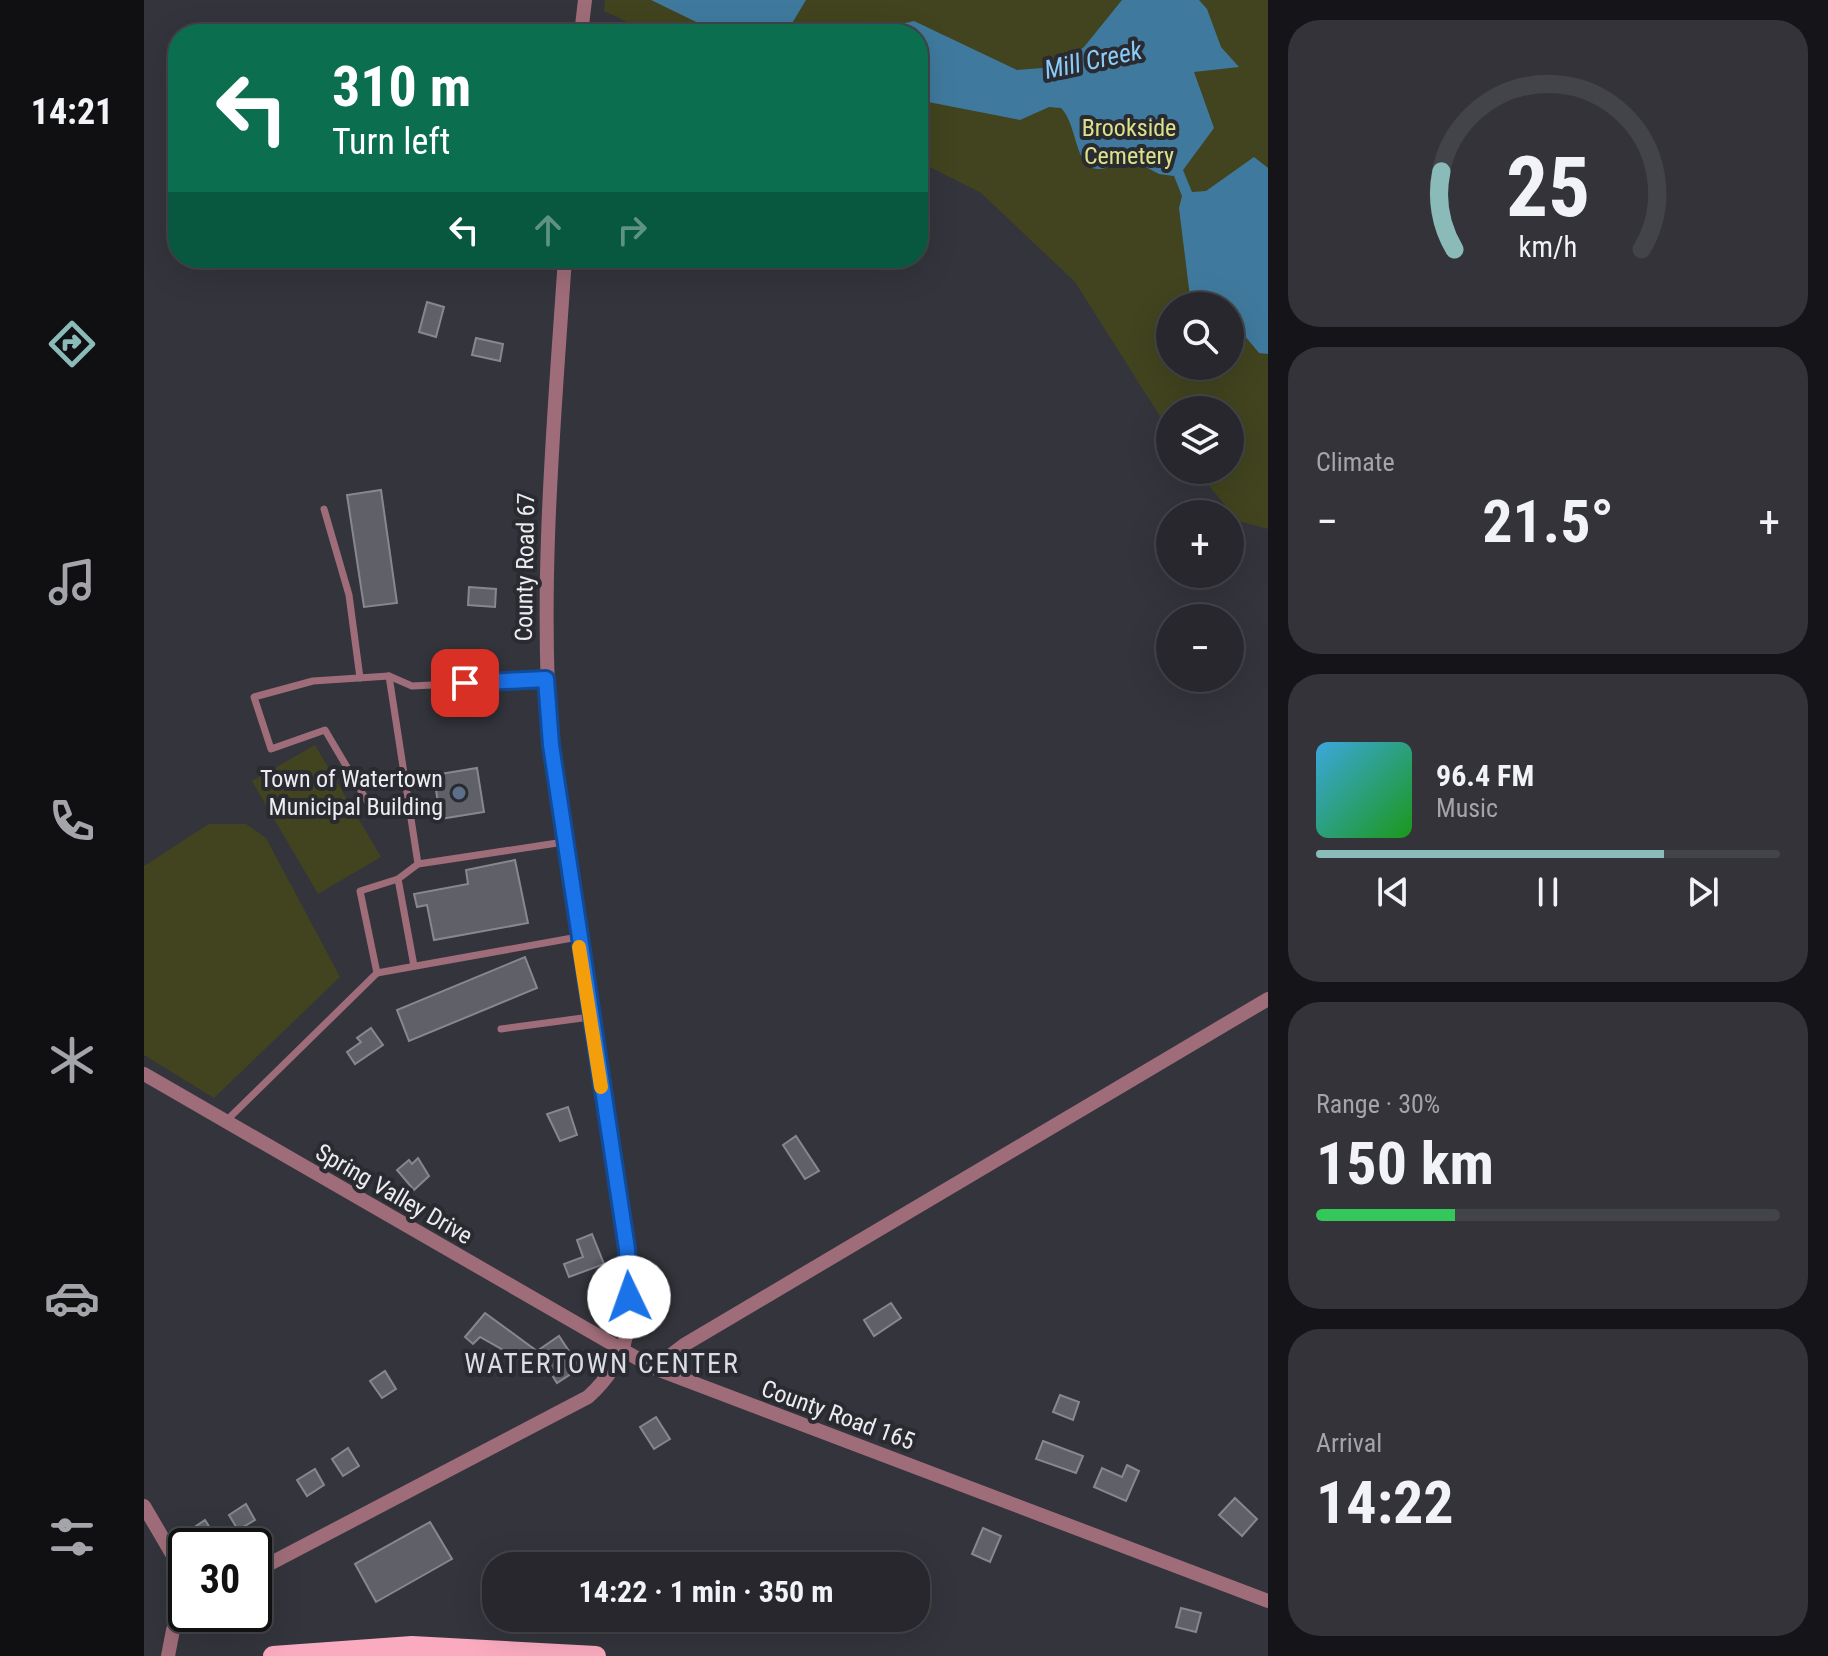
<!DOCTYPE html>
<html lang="en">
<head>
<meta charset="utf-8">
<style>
  :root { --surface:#27272d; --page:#333339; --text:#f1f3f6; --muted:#a4a5aa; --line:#434449; --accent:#8bbbb9 }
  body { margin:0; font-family:"Roboto Condensed",sans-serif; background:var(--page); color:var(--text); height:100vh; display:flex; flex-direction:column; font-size:30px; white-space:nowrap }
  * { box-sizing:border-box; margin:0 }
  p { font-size:26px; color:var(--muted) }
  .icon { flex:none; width:44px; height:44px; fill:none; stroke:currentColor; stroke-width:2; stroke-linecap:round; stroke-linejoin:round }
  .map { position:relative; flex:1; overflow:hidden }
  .sheet { display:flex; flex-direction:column; gap:20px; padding:20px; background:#151519; width:560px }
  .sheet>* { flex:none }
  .banner { position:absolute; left:24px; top:24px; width:760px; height:244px; border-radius:32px; box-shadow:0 8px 32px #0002,0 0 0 2px var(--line); background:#0b6e4f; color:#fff; overflow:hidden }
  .fabs { position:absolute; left:1012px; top:292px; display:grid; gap:16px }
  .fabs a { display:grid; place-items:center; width:88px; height:88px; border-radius:50%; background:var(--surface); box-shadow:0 8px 32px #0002,0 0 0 2px var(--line); font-size:40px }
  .speed { position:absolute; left:24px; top:1528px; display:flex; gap:16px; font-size:40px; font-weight:700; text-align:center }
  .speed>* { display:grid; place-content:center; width:104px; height:104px; border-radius:50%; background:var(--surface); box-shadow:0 8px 32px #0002,0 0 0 2px var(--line); line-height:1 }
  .speed .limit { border:4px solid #111; border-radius:12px; background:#fff; color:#111 }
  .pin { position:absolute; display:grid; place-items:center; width:68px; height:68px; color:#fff; margin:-34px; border-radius:16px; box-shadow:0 4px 12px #0006 }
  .me { position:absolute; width:88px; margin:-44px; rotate:357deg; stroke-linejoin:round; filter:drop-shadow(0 0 6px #0008) }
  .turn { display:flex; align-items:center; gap:28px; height:168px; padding:0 32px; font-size:36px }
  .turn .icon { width:104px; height:104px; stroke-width:2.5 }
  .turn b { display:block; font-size:56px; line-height:68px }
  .lanes { display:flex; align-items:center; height:76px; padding:0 32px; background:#0003; justify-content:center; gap:40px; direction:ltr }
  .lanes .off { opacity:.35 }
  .big { font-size:60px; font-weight:700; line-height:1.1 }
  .sheet .widget { flex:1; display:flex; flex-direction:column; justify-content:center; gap:12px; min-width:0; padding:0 28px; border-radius:32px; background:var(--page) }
  .sheet .dial { align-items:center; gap:0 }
  .dial svg { height:208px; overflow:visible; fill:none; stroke:var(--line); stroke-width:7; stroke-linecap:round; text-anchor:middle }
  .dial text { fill:var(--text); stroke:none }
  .song { display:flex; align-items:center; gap:24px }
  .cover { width:96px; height:96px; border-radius:12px; background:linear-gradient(135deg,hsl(200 70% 55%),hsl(120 70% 35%)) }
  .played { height:8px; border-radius:4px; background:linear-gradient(90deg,var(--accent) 75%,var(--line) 75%) }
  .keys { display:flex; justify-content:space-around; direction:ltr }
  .heat { display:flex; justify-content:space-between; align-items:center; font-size:44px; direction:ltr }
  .charge { height:12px; border-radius:6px; background:linear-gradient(90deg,#34c759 30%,var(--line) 0) }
  .trip { position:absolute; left:338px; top:1552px; width:448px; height:80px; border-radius:32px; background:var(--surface); box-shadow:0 8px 32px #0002,0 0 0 2px var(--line); font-weight:700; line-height:80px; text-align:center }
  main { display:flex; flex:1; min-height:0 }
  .tab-bar { display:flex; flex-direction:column; width:144px; justify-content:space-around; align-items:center; background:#101012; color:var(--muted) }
  .tab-bar .icon { width:56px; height:56px }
  .tab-bar .active { color:var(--accent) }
  .tab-bar b { font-size:36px; color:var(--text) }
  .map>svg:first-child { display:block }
  .green { fill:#41441e; fill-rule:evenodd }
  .water { fill:#3f7a9e }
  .building { fill:#606068; stroke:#878790; stroke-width:2 }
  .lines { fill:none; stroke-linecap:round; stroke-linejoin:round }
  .service { stroke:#9f6d79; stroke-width:7 }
  .minor { stroke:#9f6d79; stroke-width:14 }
  .primary { stroke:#fbabbf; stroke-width:20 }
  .route-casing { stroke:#114b97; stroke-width:20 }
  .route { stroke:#1a73e8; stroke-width:14 }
  .slow { stroke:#f59e0b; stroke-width:14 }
  .service-dot { fill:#5c6f8a; stroke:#2a2a31; stroke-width:3 }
  .labels { text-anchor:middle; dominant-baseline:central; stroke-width:8; stroke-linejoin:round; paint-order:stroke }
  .park-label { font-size:24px; fill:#dbe288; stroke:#2a2a31 }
  .street-label { font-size:24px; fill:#ececf1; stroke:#2a2a31 }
  .poi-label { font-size:24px; fill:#ececf1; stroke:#2a2a31; text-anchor:end }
  .water-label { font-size:26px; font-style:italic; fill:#8accf7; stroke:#2a2a31 }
  .quarter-label { font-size:28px; letter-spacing:2px; fill:#dcdce6; stroke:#2a2a31 }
</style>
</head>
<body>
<main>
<nav class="tab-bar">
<b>14:21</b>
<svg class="icon active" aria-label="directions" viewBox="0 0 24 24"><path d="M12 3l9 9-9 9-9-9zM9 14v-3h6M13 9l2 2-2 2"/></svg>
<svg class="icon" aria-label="music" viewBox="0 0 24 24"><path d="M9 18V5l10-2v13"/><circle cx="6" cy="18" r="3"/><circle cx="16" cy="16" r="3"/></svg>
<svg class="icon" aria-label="phone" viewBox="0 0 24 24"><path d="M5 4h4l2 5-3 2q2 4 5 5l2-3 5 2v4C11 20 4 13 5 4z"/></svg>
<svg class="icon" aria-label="climate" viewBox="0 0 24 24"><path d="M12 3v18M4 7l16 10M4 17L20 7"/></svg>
<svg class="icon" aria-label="car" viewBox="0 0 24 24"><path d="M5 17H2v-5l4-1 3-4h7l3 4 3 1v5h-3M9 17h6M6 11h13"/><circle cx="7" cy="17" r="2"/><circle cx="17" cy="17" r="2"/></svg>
<svg class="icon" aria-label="filters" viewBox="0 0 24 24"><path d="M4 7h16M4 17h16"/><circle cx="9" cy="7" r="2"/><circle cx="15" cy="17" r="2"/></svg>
</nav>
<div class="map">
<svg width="1124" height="1656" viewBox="0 0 1124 1656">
  <rect width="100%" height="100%" fill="#34343c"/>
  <g class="green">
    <path d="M461,0h663v529l-30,-8 -42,-51h34v-60h-60v22l-95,-150 -94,-89 -63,-32v-127h-266l-48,-23zM1026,306h60v60h-60z"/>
    <path d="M171,745l66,112 -63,37 -66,-113z"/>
    <path d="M65,824h37l20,14 74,139 -126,121 -70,-43v-189z"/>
  </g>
  <g class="water">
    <path d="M507,0h155l-15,25 6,9h-76z"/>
    <path d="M978,0h77l8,9 14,38 18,20 -45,5 20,56 -31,42 9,22 14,-1 48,-34 14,11v186l-9,-1 -29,-35v-12h-36l-4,-9 -11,-89 3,-12 -8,-20 -15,-2 -32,-17c-57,39 -44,-27 -66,-49l-12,-1 -29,13 -102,-20v-66h-59l55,-13 103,49 38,-3 29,-20z"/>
  </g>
  <g class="building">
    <path d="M283,302l17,5 -8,30 -17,-5z"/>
    <path d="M332,338l27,6 -3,17 -28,-6z"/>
    <path d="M237,490l16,113 -33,4 -17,-112z"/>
    <path d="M325,587l27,2 -1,18 -27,-2z"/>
    <path d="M333,768l7,44 -44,7 -6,-44z"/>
    <path d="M371,860l13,63 -94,17 -7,-35 -10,2 -3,-13 54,-10 -2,-14z"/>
    <path d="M381,957l12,31 -128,53 -12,-31z"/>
    <path d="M227,1028l12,17 -28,19 -8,-12 14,-10 -4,-4z"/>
    <path d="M424,1107l9,28 -17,6 -13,-27z"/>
    <path d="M652,1136l23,35 -14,8 -22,-34z"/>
    <path d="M274,1158l11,18 -15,14 -17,-20 12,-10 3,4z"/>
    <path d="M448,1234l12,30 -35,13 -5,-13 19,-7 -6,-17z"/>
    <path d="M747,1303l10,15 -27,18 -10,-16z"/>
    <path d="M341,1313l52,38 22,-15 21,32 -23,15 -20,-32 -9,13 -48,-27 -7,7 -8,-7z"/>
    <path d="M241,1371l11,18 -14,9 -12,-17z"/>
    <path d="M916,1395l19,7 -6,18 -20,-8z"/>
    <path d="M512,1417l14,22 -16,10 -14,-22z"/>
    <path d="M899,1441l40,15 -7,17 -40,-14z"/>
    <path d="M204,1448l11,18 -16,10 -11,-17z"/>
    <path d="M983,1465l12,6 -13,30 -32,-14 8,-19 20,9z"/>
    <path d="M171,1469l9,16 -17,11 -10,-16z"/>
    <path d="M1091,1498l22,21 -15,17 -23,-21z"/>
    <path d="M102,1504l9,16 -17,10 -9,-15z"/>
    <path d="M61,1520l12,19 -11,7h-16l-7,-11z"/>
    <path d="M286,1522l22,37 -76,43 -21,-38z"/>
    <path d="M839,1528l18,8 -11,26 -18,-8z"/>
    <path d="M1037,1608l20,5 -5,19 -20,-5z"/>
  </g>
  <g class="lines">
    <g class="service">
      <path d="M180,509l25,86 11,83"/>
      <path d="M245,676l23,10 134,-7"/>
      <path d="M265,806h-39l-45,-76 -54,19 -17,-52 59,-16 76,-5 29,188"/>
      <path d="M254,879l20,-15 146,-22"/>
      <path d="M270,966l-16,-87 -38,12 17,82 201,-36"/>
      <path d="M357,1029l89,-12"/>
      <path d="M81,1122l152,-149"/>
    </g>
    <g class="minor">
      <path d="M437,34l4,-34"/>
      <path d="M0,1074l510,294 614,233"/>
      <path d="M510,1368l30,-23 584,-346"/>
      <path d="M0,1506l42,72"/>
      <path d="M110,1572l334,-175c50,-45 42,-86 39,-148l-76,-504c-12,-163 3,-324 14,-487"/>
      <path d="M24,1656l5,-26 13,-16"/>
    </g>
    <path class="primary" d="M129,1656l139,-10 184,10"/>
  </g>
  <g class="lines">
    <g class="route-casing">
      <path id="route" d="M321,683l81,-4 5,66 76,504 2,48"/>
    </g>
    <use href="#route" class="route"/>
    <path class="slow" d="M435,947l22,140"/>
  </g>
  <circle class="service-dot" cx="315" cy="793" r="8"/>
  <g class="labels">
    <g class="park-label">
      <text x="985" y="128">Brookside<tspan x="985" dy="28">Cemetery</tspan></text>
    </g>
    <g class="street-label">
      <text transform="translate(381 567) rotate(-89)">County Road 67</text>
      <text transform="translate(250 1194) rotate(30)">Spring Valley Drive</text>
      <text transform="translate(694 1415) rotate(20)">County Road 165</text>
    </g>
    <g class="poi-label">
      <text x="299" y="779">Town of Watertown<tspan x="299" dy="28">Municipal Building</tspan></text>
    </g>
    <g class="water-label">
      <text transform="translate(949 60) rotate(-12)">Mill Creek</text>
    </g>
    <g class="quarter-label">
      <text x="458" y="1363">WATERTOWN CENTER</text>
    </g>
  </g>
</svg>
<div class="fabs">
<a><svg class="icon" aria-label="search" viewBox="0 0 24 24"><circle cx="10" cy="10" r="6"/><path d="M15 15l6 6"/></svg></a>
<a><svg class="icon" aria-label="layers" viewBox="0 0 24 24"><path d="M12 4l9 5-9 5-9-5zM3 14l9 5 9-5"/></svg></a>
<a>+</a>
<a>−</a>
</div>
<div class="speed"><div class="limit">30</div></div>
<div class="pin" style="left:321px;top:683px;background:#d93025"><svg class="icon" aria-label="arrive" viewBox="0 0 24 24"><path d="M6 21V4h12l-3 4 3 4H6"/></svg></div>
<svg class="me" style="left:485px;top:1297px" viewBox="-20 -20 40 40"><circle r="19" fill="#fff"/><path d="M0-13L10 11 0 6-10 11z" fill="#1a73e8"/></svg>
<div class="trip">14:22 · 1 min · 350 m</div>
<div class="banner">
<div class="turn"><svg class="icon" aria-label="left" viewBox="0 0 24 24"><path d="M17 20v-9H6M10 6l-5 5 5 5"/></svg><div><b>310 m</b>Turn left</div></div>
<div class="lanes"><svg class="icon" aria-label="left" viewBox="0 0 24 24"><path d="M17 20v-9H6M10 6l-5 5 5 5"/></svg><svg class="icon off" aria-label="ahead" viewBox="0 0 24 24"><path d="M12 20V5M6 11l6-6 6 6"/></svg><svg class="icon off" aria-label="right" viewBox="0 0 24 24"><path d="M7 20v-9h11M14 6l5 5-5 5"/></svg></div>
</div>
</div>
<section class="sheet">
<div class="widget dial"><svg viewBox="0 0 100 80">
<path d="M14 69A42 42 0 1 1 86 69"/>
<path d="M14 69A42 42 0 0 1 9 39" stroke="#8bbbb9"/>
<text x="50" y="56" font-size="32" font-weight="700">25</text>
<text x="50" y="72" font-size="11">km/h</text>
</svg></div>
<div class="widget"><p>Climate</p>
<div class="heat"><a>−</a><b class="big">21.5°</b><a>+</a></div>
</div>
<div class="widget">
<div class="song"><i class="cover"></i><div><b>96.4 FM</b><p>Music</p></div></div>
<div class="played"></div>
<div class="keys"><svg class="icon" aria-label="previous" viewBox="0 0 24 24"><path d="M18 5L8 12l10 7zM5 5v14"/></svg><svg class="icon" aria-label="pause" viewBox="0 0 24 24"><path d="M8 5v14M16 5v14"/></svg><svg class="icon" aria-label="next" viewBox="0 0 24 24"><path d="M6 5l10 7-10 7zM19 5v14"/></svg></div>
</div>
<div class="widget"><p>Range · 30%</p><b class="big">150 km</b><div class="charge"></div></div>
<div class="widget"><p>Arrival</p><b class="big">14:22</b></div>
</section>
</main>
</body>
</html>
